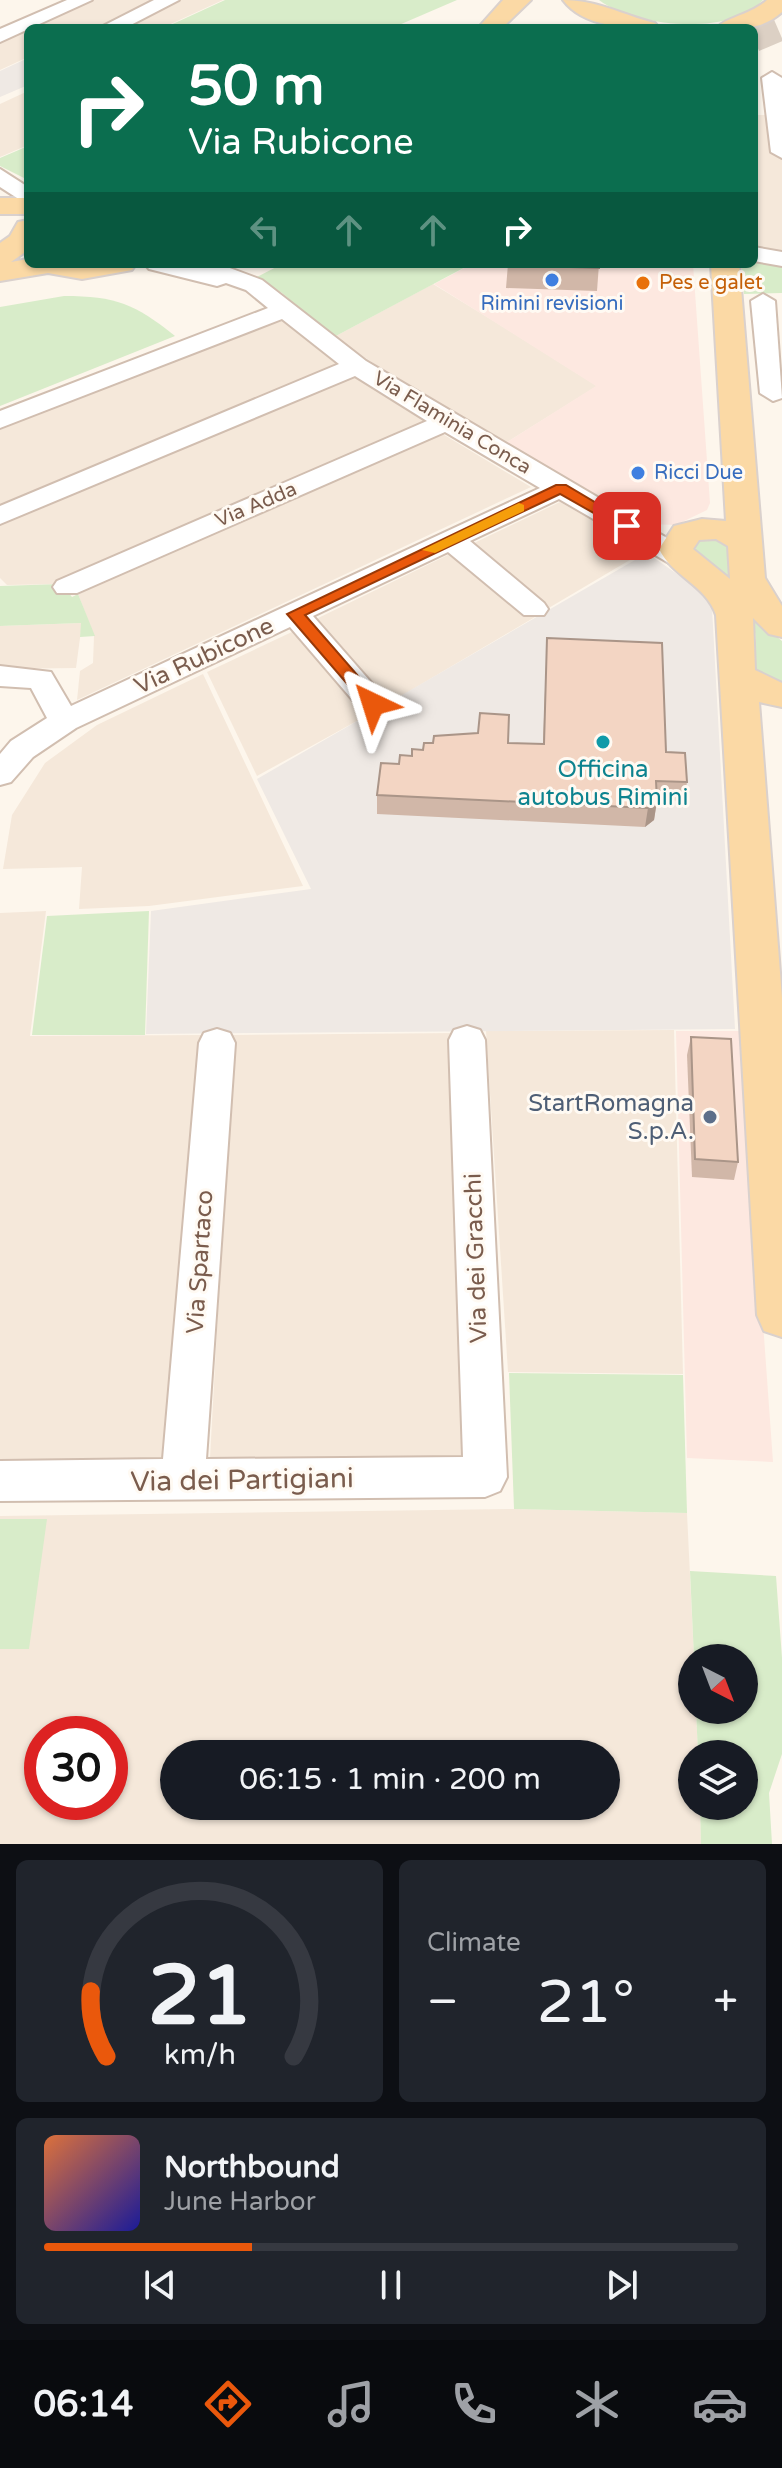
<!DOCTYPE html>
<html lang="en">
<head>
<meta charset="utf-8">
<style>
  :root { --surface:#171b24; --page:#20242c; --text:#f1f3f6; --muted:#9ea1a6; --line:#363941; --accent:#ea580c }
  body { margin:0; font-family:"Varela Round",sans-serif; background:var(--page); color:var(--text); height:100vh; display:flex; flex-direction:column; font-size:30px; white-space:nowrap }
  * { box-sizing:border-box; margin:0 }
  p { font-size:26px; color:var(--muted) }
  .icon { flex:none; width:44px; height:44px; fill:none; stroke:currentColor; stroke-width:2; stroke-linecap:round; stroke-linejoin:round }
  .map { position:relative; height:1844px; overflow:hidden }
  .drawer { display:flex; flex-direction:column; gap:16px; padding:16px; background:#0d0f14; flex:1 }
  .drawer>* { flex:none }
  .hud { position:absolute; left:24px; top:24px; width:734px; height:244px; border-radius:12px; box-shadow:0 2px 6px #0004; background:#0b6e4f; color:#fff; overflow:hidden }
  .needle { width:52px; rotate:138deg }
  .buttons { position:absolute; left:678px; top:1644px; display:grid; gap:16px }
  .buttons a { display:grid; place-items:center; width:80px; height:80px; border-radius:50%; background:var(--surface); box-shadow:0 2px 6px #0004; font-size:40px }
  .speed { position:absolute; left:24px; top:1716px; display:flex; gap:16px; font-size:40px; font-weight:700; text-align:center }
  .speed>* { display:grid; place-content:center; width:104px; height:104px; border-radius:50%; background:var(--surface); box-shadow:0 2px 6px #0004; line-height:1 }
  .speed .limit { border:12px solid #d22; background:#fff; color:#111 }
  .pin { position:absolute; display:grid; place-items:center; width:68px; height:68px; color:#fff; margin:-34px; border-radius:16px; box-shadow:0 4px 12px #0006 }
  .me { position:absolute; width:88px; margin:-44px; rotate:319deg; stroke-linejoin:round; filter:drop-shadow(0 0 6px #0008) }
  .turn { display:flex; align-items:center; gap:28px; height:168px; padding:0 32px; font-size:36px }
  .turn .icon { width:104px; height:104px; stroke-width:2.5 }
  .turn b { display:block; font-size:56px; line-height:68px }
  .lanes { display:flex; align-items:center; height:76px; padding:0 32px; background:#0003; justify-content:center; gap:40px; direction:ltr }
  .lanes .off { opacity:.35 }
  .big { font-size:60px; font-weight:600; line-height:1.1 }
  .drawer .tile { flex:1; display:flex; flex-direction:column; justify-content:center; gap:12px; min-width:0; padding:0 28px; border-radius:12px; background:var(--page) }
  .drawer .dial { align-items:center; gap:0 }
  .dial svg { height:208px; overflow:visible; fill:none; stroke:var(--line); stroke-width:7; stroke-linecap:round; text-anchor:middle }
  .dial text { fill:var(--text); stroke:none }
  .song { display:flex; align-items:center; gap:24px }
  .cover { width:96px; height:96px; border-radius:12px; background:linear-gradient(135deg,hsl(20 70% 55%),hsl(240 70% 35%)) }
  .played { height:8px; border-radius:4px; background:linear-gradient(90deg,var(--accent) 30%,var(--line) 30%) }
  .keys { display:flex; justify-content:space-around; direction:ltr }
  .heat { display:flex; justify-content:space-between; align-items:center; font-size:44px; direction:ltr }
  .drawer .tiles { flex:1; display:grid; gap:16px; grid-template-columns:1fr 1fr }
  .tile:last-child { grid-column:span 2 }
  .trip { position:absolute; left:160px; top:1740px; width:460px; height:80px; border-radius:40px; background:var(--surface); box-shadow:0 2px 6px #0004; font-weight:600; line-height:80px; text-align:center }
  .dock { display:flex; height:128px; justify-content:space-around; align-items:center; background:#090b0e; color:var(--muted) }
  .dock .icon { width:56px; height:56px }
  .dock .active { color:var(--accent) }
  .dock b { font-size:36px; color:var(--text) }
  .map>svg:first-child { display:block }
  .residential { fill:#f5e8da; fill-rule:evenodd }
  .commercial { fill:#fde8e0 }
  .industrial { fill:#efe9e4 }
  .green { fill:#d8ecc9 }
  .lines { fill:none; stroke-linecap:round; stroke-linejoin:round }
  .major-tunnel { stroke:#dcd0c4; stroke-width:26; stroke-dasharray:26 13; stroke-linecap:butt }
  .minor-casing { stroke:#d1beb0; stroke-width:4 }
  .major-casing { stroke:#dad1cd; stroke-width:4 }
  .minor { fill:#fff; fill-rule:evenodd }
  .major { fill:#fbd9a5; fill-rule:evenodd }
  .wall { fill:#d1b7a8 }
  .shaded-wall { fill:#aa9588 }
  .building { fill:#f3d5c3; stroke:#aa9588; stroke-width:2 }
  .route { fill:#ea580c; stroke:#983908; stroke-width:2 }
  .slow { fill:#f59e0b }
  .shop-dot { fill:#3f7fe0; stroke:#fffaf3; stroke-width:3 }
  .food-dot { fill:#e8710a; stroke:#fffaf3; stroke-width:3 }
  .culture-dot { fill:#0f9aa8; stroke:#fffaf3; stroke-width:3 }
  .service-dot { fill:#5c6f8a; stroke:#fffaf3; stroke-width:3 }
  .labels { text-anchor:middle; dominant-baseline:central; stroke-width:6; stroke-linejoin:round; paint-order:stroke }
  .far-food-label { font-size:20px; fill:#c56008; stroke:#fffaf3; text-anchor:start }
  .far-shop-label { font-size:20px; fill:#366cbe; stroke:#fffaf3 }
  .far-street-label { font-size:20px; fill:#7a5c4d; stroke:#fffaf3 }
  .street-label { font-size:24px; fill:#7a5c4d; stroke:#fffaf3 }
  .culture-label { font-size:24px; fill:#0d838f; stroke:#fffaf3 }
  .service-label { font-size:24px; fill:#4e5e75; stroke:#fffaf3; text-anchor:end }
  .near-street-label { font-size:28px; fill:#7a5c4d; stroke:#fffaf3 }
</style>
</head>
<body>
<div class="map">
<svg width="782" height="1844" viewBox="0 0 782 1844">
  <rect width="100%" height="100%" fill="#fdf6ec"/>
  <g class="residential">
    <path d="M94,0h63l-63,28h-63z"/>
    <path d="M175,0h48l-61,28h-31l-9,-4z"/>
    <path d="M28,29v28l-28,13v-29z"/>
    <path d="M782,81v171l-28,-4v-133h18z"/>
    <path d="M28,91v54l-28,12v-53z"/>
    <path d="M433,284l59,36 105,66 -93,58 -45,-24 -125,-83z"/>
    <path d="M279,318l65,48 -344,142v-80z"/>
    <path d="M355,375l76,49 -370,160 -54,1 -7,-7v-56z"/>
    <path d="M441,433l90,54 -454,213 3,-29 13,-8 1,-27 -16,-42z"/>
    <path d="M560,502l85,49 -98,58 -75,-65z"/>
    <path d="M456,551l79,66 -149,88 -72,-85z"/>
    <path d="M82,623l-6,45 -76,1v-43z"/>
    <path d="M294,631l72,85 -109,60 -50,-104z"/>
    <path d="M203,674l100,212 -154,20 -70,3 3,-42 -79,2 9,-54 33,-52 52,-38z"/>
    <path d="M46,911l-16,125 175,-1 -31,433 -174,1v-556z"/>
    <path d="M674,1030l9,344 -175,-2 -22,-341z"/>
    <path d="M458,1033l12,424 -260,1 23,-423z"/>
    <path d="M514,1509l173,4 7,145 -2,52h4l2,44h-6v52h8l1,38h-701v-328zM42,1734h68v68h-68zM174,1754h432v52h-432z"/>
  </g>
  <g class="commercial">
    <path d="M472,264h221l17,239 -3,7 -31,15 -28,-1 -144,-80 92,-58 -162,-102z"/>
    <path d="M676,1031h66l31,431 -86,-4z"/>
  </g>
  <g class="industrial">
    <path d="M28,58v27l-28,12v-26z"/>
    <path d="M647,553l53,37 12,18 23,421 -589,5 5,-123 160,-22 -54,-110z"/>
  </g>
  <g class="green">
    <path d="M225,0h232l-65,28h-228z"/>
    <path d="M599,0h164c-32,37 -128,27 -164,0z"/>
    <path d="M28,146v34l-28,-14v-8z"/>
    <path d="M754,261l28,4v28l-38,1 -3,-30h13z"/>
    <path d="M282,264h189l-137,73 -52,-44 -25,-16z"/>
    <path d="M64,296c52,0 71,8 111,40l-175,70v-99z"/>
    <path d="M712,537l17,8 30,77 23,19v43l-27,-14c-4,-12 2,-25 0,-38 -5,-38 -37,-57 -60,-81l2,-11z"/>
    <path d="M61,584l11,13 6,-3 17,42 -15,1 1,-14 -81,3v-40z"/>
    <path d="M149,911l-4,124h-113l15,-119z"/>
    <path d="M509,1373l174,2 4,138 -173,-4z"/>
    <path d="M0,1519h47l-18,130h-29z"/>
    <path d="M690,1571l86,5 6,82v96l-13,39 3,51h-71l-1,-38h44v-52h-46l-2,-44h48v-52h-50z"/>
  </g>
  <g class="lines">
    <path class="major-tunnel" d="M754,39l28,-12"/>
    <g class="minor-casing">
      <g id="minor">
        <path d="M67,0h25l-92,42v-13z"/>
        <path d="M154,0h25l-54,28 -24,-1z"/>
        <path d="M772,72l10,6v80l-11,-6 -9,-74z"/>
        <path d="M0,169l28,18v18l-28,-18z"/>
        <path d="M754,247l28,5v14l-28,-5z"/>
        <path d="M145,264h74l43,16 104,81 323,190 4,6 -4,6h-20l-110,-64 -89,42 74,62 4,6 -4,6h-20l-76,-63 -135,64 71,81 4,7 -4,7 -11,3 -11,-3 -72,-84 -214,101 -43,29 -22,25 -11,3v-31l11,-13 36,-23 -16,-30 -31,-2v-20l51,6 20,34 469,-218 -95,-56 -368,161h-20l-4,-6 4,-6 370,-160 -72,-45 -355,148v-18l339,-142 -57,-45 -282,109v-17l268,-103 -22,-18 -20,-7 -9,3 -68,-17z"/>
        <path d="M763,294l12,7 7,97 -9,3 -13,-8 -9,-92z"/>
        <path d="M467,1026l13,4 5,10 22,437 -7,14 -15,6 -485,4v-40l163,-2 36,-416 5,-10 13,-4 13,4 5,10 -29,416 257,-2 -14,-417 5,-10z"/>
      </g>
    </g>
    <g class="major-casing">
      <g id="major">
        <path d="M503,0h28l-29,28h-24z"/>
        <path d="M563,0c35,0 59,15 92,23l4,5c-31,0 -75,0 -96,-28z"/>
        <path d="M767,0h15v12c-20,18 -39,16 -65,16 9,-11 34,-13 50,-28z"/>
        <rect x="0" y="198" width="28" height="16"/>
        <path d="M28,220v30l-17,12 17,-3v5h108l-4,6 -50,9 -34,-6 -48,8v-38l10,-7 8,-14z"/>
        <path d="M711,264h28l26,314 17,28v31l-13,-3 -16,-16 2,52 27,13v24l-23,-5 23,296v339l-18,-6 -7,-16 -41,-700c-10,-30 -43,-38 -57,-66l15,-23 28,-7 24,2zM716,539l12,7 2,33 -37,-30 6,-9z"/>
      </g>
    </g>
    <use href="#minor" class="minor"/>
    <use href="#major" class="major"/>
  </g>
  <g class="wall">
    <path d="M508,264h91l-2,27 -91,-3z"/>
    <path d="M547,638l119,114 21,30 -3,19 -27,-1 -3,20 -9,7 -268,-13v-19l22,-31 34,-21 45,-10 30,10 35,1z"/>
    <path d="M691,1037l47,125 -4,18 -42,-3 -5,-122z"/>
  </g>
  <path class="shaded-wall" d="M657,801l-3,19 -9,7 3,-19z"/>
  <g class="building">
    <path d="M508,264h91v4l-91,-3z"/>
    <path d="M547,638l115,5 4,109 19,1 2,29 -31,-1 1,20 -9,7 -271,-13 4,-32 18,1 1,-9 12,1v-7l11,1 1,-7h9l1,-7 44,-3 2,-20 29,2 -1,28 36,1z"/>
    <path d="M691,1037l40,2 7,123 -43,-3z"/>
  </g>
  <path class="route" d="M556,485h10l69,41 -13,3 -62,-35 -255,121 74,85v8h-11l-81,-94z"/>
  <path class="slow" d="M519,503l5,2v6l-89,42 -13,-3z"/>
  <g class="shop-dot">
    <circle cx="552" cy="280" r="8"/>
    <circle cx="638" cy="473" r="8"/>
  </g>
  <circle class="food-dot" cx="643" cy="283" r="8"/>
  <circle class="culture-dot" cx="603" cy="742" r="8"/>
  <circle class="service-dot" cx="710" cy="1117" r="8"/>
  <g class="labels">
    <g class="far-food-label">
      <text x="659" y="283">Pes e galet</text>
    </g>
    <g class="far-shop-label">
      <text x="552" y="304">Rimini revisioni</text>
      <text x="654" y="473" text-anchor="start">Ricci Due</text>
    </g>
    <g class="far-street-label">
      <text transform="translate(452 423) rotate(31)">Via Flaminia Conca</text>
      <text transform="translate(256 505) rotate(-23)">Via Adda</text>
    </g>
    <g class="street-label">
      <text transform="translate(204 656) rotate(-25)">Via Rubicone</text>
      <text transform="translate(476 1258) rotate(-92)">Via dei Gracchi</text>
      <text transform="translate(200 1262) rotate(-86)">Via Spartaco</text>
    </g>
    <g class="culture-label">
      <text x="603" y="769">Officina<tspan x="603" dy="28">autobus Rimini</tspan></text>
    </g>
    <g class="service-label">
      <text x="694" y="1103">StartRomagna<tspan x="694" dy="28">S.p.A.</tspan></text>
    </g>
    <g class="near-street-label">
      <text transform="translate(242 1480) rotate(-1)">Via dei Partigiani</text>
    </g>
  </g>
</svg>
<div class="buttons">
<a><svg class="needle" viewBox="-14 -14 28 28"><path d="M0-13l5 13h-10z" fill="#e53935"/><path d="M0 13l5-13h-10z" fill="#9ea1a6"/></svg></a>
<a><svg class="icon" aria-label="layers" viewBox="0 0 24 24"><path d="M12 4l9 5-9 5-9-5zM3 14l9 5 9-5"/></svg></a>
</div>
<div class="speed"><div class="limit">30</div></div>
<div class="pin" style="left:627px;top:526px;background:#d93025"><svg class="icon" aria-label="arrive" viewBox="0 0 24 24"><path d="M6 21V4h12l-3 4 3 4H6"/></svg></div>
<svg class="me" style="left:373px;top:704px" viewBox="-20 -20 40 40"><path d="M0-17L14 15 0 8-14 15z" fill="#ea580c" stroke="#fff" stroke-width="4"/></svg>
<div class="trip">06:15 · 1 min · 200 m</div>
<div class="hud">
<div class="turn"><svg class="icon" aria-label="right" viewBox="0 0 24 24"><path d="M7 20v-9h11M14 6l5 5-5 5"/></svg><div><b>50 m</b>Via Rubicone</div></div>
<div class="lanes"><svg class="icon off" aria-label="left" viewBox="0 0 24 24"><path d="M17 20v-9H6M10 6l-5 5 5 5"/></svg><svg class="icon off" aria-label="ahead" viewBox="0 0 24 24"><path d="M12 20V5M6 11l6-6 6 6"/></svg><svg class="icon off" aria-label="ahead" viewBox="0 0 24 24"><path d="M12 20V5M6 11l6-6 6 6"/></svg><svg class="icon" aria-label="right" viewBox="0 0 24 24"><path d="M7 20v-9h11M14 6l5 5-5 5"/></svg></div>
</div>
</div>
<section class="drawer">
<div class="tiles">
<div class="tile dial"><svg viewBox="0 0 100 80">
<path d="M14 69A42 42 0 1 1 86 69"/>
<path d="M14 69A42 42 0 0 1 8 44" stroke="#ea580c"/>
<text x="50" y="56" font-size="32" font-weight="700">21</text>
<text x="50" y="72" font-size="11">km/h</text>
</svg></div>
<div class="tile"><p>Climate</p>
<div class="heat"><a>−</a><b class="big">21°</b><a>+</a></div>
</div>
<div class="tile">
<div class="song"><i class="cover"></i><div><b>Northbound</b><p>June Harbor</p></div></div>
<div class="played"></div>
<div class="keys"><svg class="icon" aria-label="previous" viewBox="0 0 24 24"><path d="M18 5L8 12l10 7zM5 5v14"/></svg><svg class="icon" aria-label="pause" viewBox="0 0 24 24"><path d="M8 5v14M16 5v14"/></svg><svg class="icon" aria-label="next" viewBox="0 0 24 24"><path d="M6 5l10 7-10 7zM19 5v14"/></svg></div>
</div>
</div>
</section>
<nav class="dock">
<b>06:14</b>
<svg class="icon active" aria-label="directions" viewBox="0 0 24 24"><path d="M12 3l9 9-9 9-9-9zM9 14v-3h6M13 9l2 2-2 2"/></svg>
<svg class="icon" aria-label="music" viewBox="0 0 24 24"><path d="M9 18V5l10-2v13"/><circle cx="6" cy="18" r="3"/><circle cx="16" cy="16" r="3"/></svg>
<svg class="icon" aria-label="phone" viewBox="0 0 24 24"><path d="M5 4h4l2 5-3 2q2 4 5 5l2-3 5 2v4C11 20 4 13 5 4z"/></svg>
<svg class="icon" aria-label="climate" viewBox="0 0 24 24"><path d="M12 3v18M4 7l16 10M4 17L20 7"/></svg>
<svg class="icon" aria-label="car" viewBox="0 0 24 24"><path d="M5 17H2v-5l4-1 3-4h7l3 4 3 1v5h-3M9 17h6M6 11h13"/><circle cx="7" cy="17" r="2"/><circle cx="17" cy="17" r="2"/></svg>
</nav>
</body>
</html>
